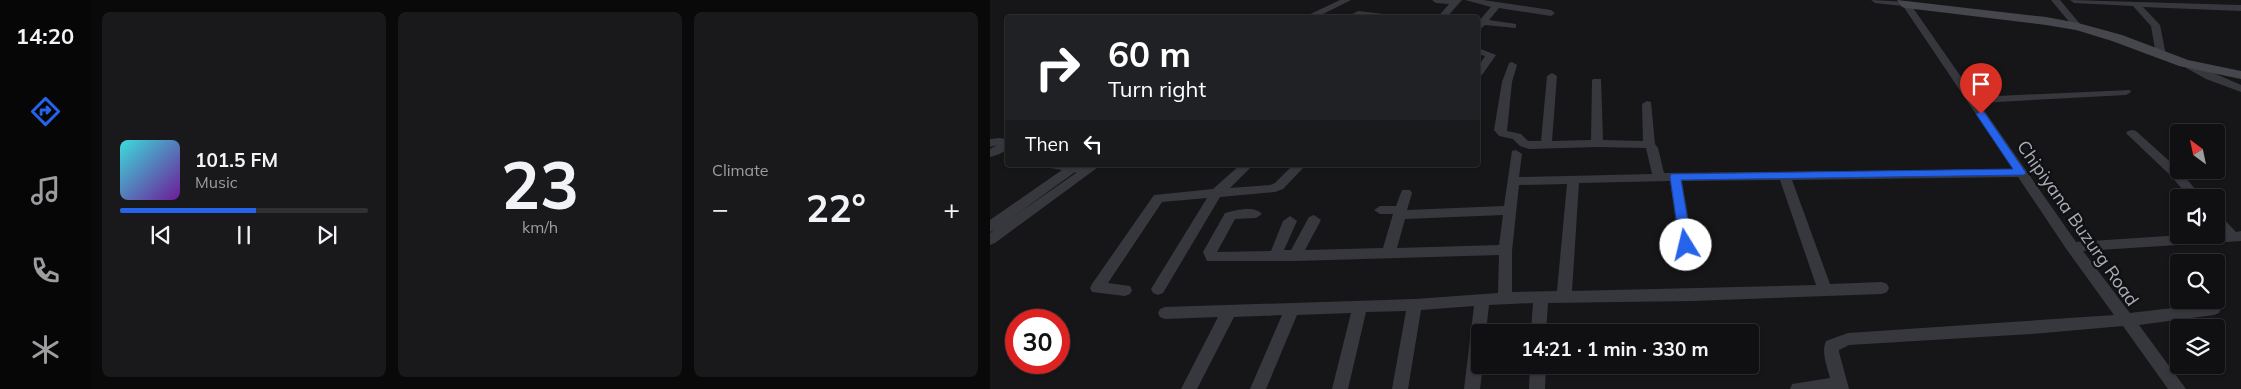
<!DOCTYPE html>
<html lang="en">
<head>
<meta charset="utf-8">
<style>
  :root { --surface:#101012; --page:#19191b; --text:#f1f3f6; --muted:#9c9d9f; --line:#303032; --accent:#2563eb }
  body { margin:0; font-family:Mulish,sans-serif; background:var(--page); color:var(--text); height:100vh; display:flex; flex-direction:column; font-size:19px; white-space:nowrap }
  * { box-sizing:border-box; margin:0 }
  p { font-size:16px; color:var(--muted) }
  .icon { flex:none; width:28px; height:28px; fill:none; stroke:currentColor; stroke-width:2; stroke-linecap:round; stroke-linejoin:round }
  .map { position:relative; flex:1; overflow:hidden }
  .side { display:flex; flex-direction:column; gap:12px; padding:12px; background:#09090a; width:900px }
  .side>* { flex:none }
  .banner { position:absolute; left:15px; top:15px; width:475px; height:152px; border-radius:5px; box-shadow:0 1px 4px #0004,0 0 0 1px var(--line); background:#202124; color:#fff; overflow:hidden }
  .needle { width:32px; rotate:327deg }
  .tools { position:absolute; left:1180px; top:124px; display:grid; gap:10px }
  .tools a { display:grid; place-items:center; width:55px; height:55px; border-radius:5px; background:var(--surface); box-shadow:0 1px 4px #0004,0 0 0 1px var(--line); font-size:25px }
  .speed { position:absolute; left:15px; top:309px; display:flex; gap:10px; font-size:25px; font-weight:700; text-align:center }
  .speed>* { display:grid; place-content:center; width:65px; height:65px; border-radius:50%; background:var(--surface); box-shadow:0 1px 4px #0004,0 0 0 1px var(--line); line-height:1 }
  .speed .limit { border:8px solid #d22; background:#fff; color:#111 }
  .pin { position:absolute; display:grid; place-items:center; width:42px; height:42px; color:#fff; margin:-51px -21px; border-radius:50% 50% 50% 0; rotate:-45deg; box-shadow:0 0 5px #0007 }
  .pin .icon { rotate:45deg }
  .me { position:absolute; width:55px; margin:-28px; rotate:351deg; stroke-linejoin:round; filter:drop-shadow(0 0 4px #0008) }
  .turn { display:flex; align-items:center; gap:18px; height:105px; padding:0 20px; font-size:22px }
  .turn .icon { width:65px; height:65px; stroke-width:2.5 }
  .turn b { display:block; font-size:35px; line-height:42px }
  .then { display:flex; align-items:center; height:48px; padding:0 20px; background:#0003; gap:10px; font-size:19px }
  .big { font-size:38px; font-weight:700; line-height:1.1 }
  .side .tile { flex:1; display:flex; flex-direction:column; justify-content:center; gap:8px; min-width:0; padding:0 18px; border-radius:8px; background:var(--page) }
  .side .dial { align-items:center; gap:0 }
  .dial b { font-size:65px; line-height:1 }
  .song { display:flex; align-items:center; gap:15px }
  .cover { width:60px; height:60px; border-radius:8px; background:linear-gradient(135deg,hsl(180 70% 55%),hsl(280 70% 35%)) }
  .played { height:5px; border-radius:2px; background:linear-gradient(90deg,var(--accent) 55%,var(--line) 55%) }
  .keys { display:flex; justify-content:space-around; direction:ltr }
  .heat { display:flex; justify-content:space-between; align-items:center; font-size:28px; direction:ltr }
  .side .tiles { flex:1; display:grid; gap:12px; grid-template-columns:repeat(3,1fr) }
  .trip { position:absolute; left:481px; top:324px; width:288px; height:50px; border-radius:5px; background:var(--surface); box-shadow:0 1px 4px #0004,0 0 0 1px var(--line); font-weight:700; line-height:50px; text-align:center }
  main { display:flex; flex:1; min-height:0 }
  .tab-bar { display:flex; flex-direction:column; width:90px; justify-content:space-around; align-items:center; background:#060607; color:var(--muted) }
  .tab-bar .icon { width:35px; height:35px }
  .tab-bar .selected { color:var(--accent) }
  .tab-bar b { font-size:22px; color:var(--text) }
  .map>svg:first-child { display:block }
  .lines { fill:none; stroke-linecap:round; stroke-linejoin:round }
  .street { fill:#37383d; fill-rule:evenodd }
  .secondary { fill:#45474d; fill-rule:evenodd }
  .route { fill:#2563eb; stroke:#184099 }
  .labels { text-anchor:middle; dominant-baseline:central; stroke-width:5; stroke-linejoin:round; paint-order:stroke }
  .street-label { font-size:18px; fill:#a8adb8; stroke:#111113 }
</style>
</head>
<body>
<main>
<nav class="tab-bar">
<b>14:20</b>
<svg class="icon selected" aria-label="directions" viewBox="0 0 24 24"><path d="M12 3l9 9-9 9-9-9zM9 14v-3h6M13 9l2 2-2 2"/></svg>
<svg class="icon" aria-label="music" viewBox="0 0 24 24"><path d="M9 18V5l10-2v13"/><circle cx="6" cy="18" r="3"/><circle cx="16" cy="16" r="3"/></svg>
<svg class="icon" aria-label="phone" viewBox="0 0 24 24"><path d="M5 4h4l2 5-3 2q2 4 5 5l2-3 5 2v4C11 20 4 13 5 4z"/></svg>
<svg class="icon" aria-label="climate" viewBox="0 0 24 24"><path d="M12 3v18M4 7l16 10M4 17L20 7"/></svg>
</nav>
<section class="side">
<div class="tiles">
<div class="tile">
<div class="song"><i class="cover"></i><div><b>101.5 FM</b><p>Music</p></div></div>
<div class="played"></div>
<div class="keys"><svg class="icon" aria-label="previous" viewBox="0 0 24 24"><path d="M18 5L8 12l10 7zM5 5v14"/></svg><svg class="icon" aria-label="pause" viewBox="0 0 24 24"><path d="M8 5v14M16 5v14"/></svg><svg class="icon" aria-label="next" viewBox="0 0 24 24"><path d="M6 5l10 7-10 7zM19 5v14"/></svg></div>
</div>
<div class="tile dial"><b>23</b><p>km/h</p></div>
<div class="tile"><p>Climate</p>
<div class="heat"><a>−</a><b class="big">22°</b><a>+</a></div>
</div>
</div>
</section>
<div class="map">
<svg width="1251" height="389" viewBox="0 0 1251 389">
  <rect width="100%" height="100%" fill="#161618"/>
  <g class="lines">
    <g class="street">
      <path d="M350,0h11l-36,18h-13z"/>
      <path d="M442,0h30l-16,18h-9l12,-14 -13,-1z"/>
      <path d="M475,0h18l68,10 4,3 -4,3 -52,-8 -10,12 27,4v4l-31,-3 -7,6v-9l13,-15z"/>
      <path d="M881,0l38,2 66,95 155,-7 1,2 -5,3 -147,8 97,139 106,-7h34v-2h5l-5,-6v-12l5,1 15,16 5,-1v10l-158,10 47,62 84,-10 5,2 2,4 -2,4 -5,2 -75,10 47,64h-18l-45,-63 -92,8 -182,11 -10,5v2l10,37h-59l2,-5 38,-6c-3,-12 -9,-25 -4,-37l22,-8 266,-18 -47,-65 -49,-73 -226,3 38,104 52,-2 5,2 2,4 -2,4 -5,2 -190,7 -144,2 -2,29h-15l2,-29 -44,2 -3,27h-6v33h3l-3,24h-16l10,-83 -53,4 -13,79h-16l14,-78 -40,1 -18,77h-16l19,-76 -54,2 -31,74h-16l32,-74 -48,2 -37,72h-16l37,-72 -53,2 -5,-2 -2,-4 2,-4 5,-2 250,-8 83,-6 1,-38 -204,6h-88l-4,-9 22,-39c10,-3 30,-8 37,1l-6,4 -21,1 -18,33 54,-1 12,-30 7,-5 7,5 -13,29h7l18,-33 5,-2 7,5 -16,30 78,-2 10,-34h-13l-6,-4 6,-4h16l6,-16h8l2,3 -5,17 97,-4 8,-55 4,-1 6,4 -3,23 133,-3 -6,-26 -49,-1 -68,2 -9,-3 -7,-7 -14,-3 -5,-6 8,-48 7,-19 3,-1 5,3 -5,17 -5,49 14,3 7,7h13l6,-65 5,-3 5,3 -5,65 39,-1 1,-59 1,-2h8l2,61 40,1 -1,-37 5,-3 4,1 4,42 3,4 6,25 349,-4 -110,-163 -28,-3zM790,180l36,105 -244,6 7,-108 91,-2 9,64 2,3h10l2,-3 -11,-64zM577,184l-10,107 -45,1v-41l7,-66zM513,215l-4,30 -102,3 8,-29z"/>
      <path d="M1061,0h9l21,25v4h-6z"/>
      <path d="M1080,0l171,5v6l-98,-4 17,18 6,30 -5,3 -5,-3 -5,-29 -18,-20 -59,-3z"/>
      <path d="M368,11l34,4 4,3h-51z"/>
      <path d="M488,48l18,7 -14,20 -4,1v-9l7,-11 -7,-2z"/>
      <path d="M1194,60l57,25v7l-35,-13 -25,-14 -2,-2z"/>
      <path d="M1142,130l4,1 42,38 25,29h-13l-20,-23 -42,-40 -2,-2 2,-2z"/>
      <path d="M10,138l8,2c0,12 -7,14 -18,17v-8l7,-4 -7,2v-8z"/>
      <path d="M58,165h35l-1,3 5,-3h14l-106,78 -5,2v-12l4,-3 -4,2v-12l72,-50 -12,-2zM85,172l1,1 -66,46z"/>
      <path d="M250,165h13l-23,23 40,-3 5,-2 18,-18h13l-23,24 -8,3 -55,5 -57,96 -5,2 -5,-2 -2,-4 56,-91 -45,4 -54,81 22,3 2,4 -2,4 -5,2 -33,-4 -2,-4 2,-4 62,-89 59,-6z"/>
      <path d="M540,365h16l-1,24h-16z"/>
    </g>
    <path class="secondary" d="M907,0l149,17 32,6 44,12 66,25 53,11v8l-62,-13 -67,-25 -36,-11 -30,-5 -140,-17 -4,-1z"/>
  </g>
  <path class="route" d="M991,111l3,1 40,58 2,3 -2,2 -343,5 11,65 -6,4 -6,-4 -10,-68 1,-3 342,-5 -37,-55z"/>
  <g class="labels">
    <g class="street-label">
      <text transform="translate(1088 223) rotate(55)">Chipiyana Buzurg Road</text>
    </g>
  </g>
</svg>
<div class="tools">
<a><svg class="needle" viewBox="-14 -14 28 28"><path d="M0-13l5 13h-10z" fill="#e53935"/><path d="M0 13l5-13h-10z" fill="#9c9d9f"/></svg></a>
<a><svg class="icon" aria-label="sound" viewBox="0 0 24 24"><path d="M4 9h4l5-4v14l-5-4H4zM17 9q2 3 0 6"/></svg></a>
<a><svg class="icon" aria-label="search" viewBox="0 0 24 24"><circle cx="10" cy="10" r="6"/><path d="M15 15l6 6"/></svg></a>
<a><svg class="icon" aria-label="layers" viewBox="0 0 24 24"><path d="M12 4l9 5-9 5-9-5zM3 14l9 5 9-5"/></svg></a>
</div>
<div class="speed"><div class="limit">30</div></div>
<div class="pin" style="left:991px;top:114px;background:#d93025"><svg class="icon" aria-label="arrive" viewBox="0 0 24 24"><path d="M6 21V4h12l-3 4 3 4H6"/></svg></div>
<svg class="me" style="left:696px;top:245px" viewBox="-20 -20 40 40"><circle r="19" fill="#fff"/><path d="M0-13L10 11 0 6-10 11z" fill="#2563eb"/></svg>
<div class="trip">14:21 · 1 min · 330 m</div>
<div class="banner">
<div class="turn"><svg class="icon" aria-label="right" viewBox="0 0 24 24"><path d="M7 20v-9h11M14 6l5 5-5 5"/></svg><div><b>60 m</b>Turn right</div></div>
<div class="then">Then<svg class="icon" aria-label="left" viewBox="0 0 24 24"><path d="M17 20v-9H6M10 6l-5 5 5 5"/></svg></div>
</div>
</div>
</main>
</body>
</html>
